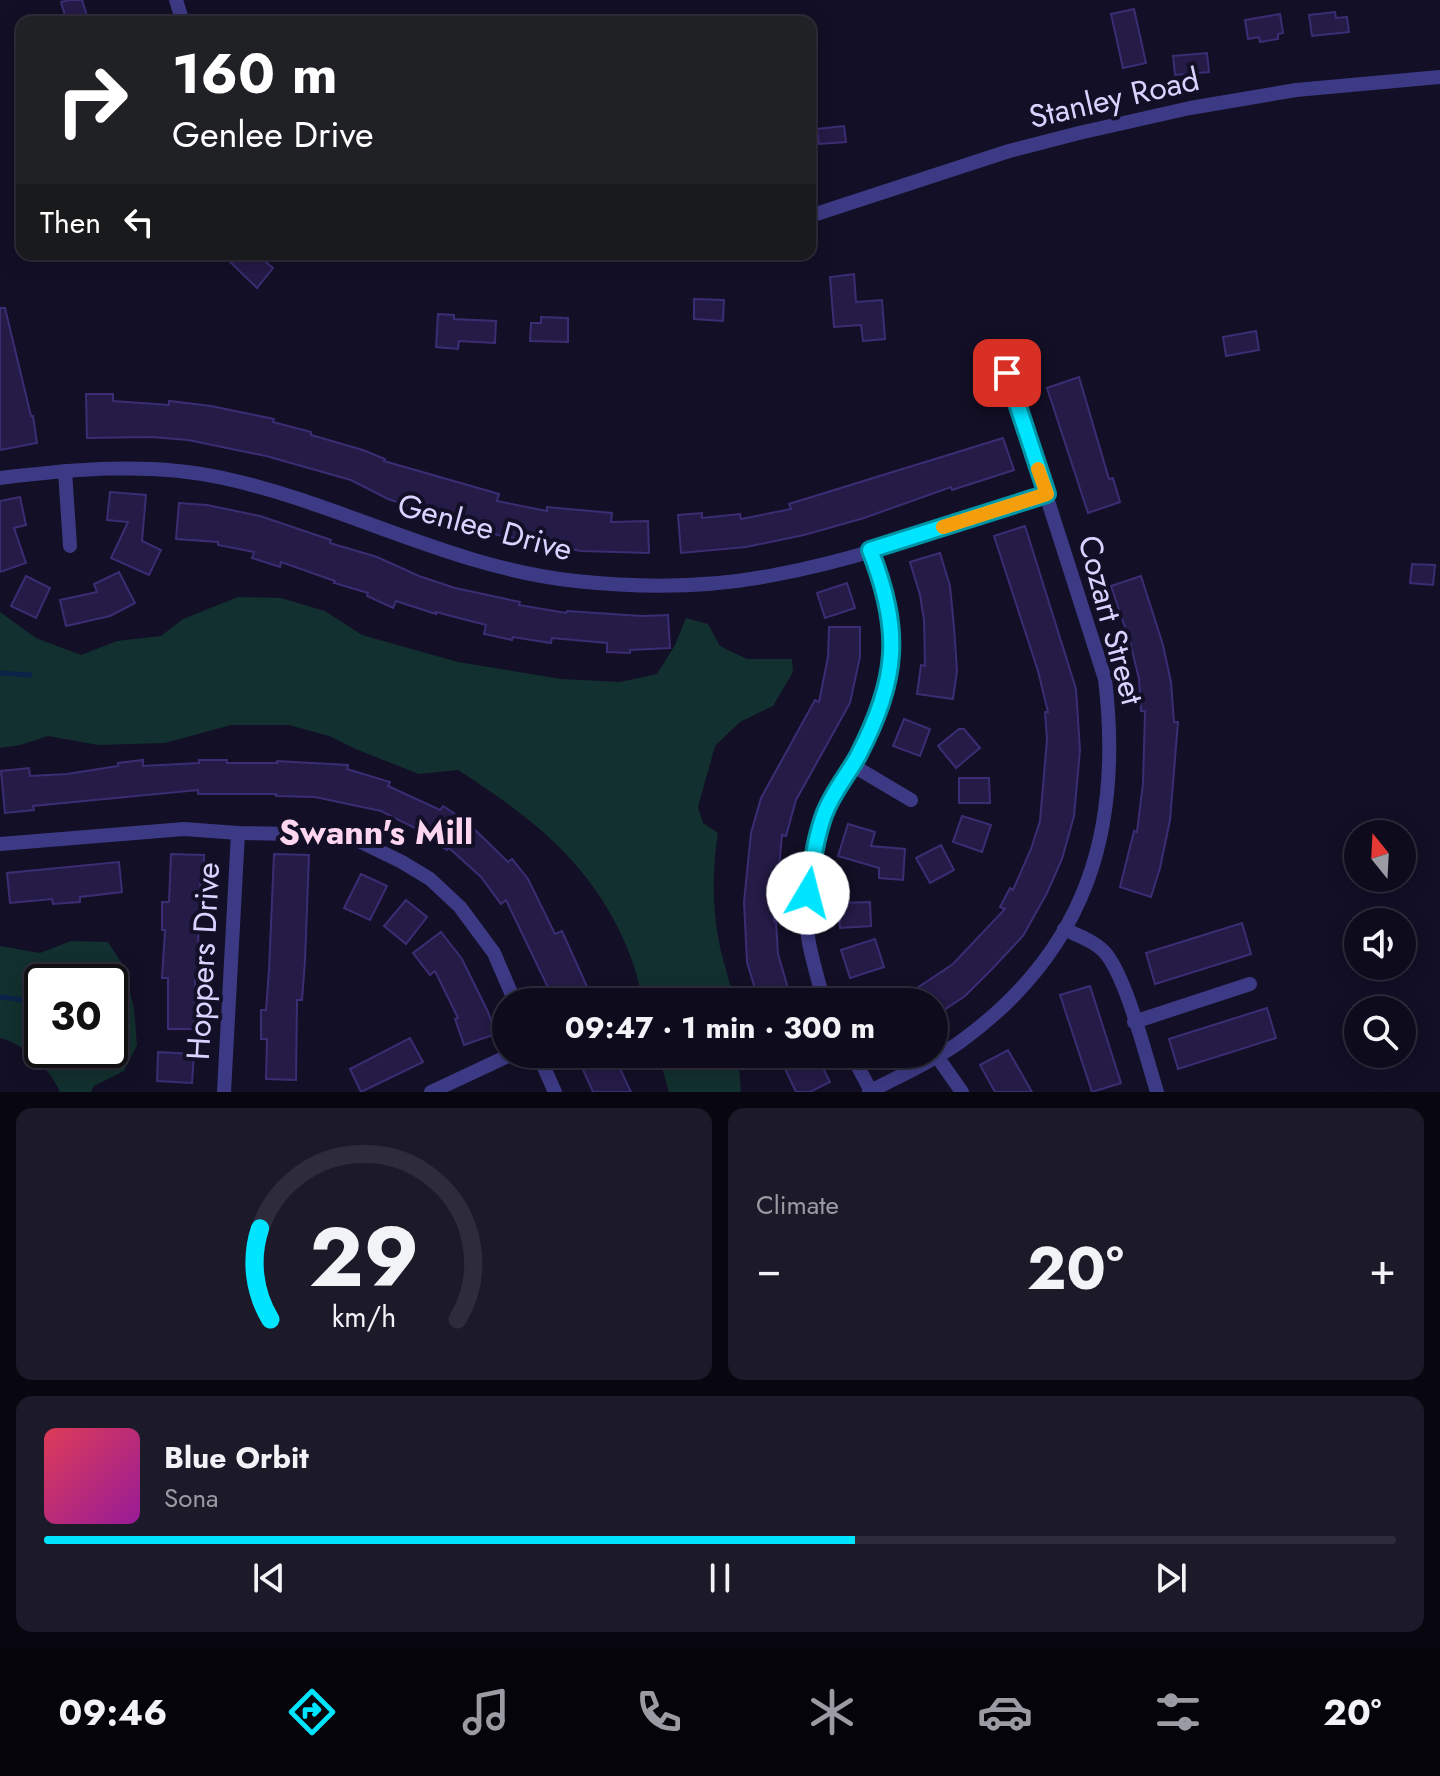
<!DOCTYPE html>
<html lang="en">
<head>
<meta charset="utf-8">
<style>
  :root { --surface:#0e0b1c; --page:#1c1929; --text:#f1f3f6; --muted:#9b9ba3; --line:#2e2b3b; --accent:#00e5ff }
  body { margin:0; font-family:Jost,sans-serif; background:var(--page); color:var(--text); height:100vh; display:flex; flex-direction:column; font-size:30px; white-space:nowrap }
  * { box-sizing:border-box; margin:0 }
  p { font-size:26px; color:var(--muted) }
  .icon { flex:none; width:44px; height:44px; fill:none; stroke:currentColor; stroke-width:2; stroke-linecap:round; stroke-linejoin:round }
  .map { position:relative; height:1092px; overflow:hidden }
  .details { display:flex; flex-direction:column; gap:16px; padding:16px; background:#08060f; flex:1 }
  .details>* { flex:none }
  .banner { position:absolute; left:16px; top:16px; width:800px; height:244px; border-radius:16px; box-shadow:0 4px 20px #0003,0 0 0 2px var(--line); background:#202124; color:#fff; overflow:hidden }
  .needle { width:52px; rotate:342deg }
  .controls { position:absolute; left:1344px; top:820px; display:grid; gap:16px }
  .controls a { display:grid; place-items:center; width:72px; height:72px; border-radius:50%; background:var(--surface); box-shadow:0 4px 20px #0003,0 0 0 2px var(--line); font-size:40px }
  .speed { position:absolute; left:24px; top:964px; display:flex; gap:16px; font-size:40px; font-weight:700; text-align:center }
  .speed>* { display:grid; place-content:center; width:104px; height:104px; border-radius:50%; background:var(--surface); box-shadow:0 4px 20px #0003,0 0 0 2px var(--line); line-height:1 }
  .speed .limit { border:4px solid #111; border-radius:12px; background:#fff; color:#111 }
  .pin { position:absolute; display:grid; place-items:center; width:68px; height:68px; color:#fff; margin:-34px; border-radius:16px; box-shadow:0 4px 12px #0006 }
  .me { position:absolute; width:88px; margin:-44px; rotate:8deg; stroke-linejoin:round; filter:drop-shadow(0 0 6px #0008) }
  .turn { display:flex; align-items:center; gap:28px; height:168px; padding:0 24px; font-size:36px }
  .turn .icon { width:104px; height:104px; stroke-width:2.5 }
  .turn b { display:block; font-size:56px; line-height:68px }
  .then { display:flex; align-items:center; height:76px; padding:0 24px; background:#0003; gap:16px; font-size:30px }
  .big { font-size:60px; font-weight:700; line-height:1.1 }
  .details .card { flex:1; display:flex; flex-direction:column; justify-content:center; gap:12px; min-width:0; padding:0 28px; border-radius:16px; background:var(--page) }
  .details .dial { align-items:center; gap:0 }
  .dial svg { height:208px; overflow:visible; fill:none; stroke:var(--line); stroke-width:7; stroke-linecap:round; text-anchor:middle }
  .dial text { fill:var(--text); stroke:none }
  .song { display:flex; align-items:center; gap:24px }
  .cover { width:96px; height:96px; border-radius:12px; background:linear-gradient(135deg,hsl(350 70% 55%),hsl(300 70% 35%)) }
  .played { height:8px; border-radius:4px; background:linear-gradient(90deg,var(--accent) 60%,var(--line) 60%) }
  .keys { display:flex; justify-content:space-around; direction:ltr }
  .heat { display:flex; justify-content:space-between; align-items:center; font-size:44px; direction:ltr }
  .details .tiles { flex:1; display:grid; gap:16px; grid-template-columns:1fr 1fr }
  .card:last-child { grid-column:span 2 }
  .trip { position:absolute; left:492px; top:988px; width:456px; height:80px; border-radius:40px; background:var(--surface); box-shadow:0 4px 20px #0003,0 0 0 2px var(--line); font-weight:700; line-height:80px; text-align:center }
  .menu { display:flex; height:128px; justify-content:space-around; align-items:center; background:#06040b; color:var(--muted) }
  .menu .icon { width:56px; height:56px }
  .menu .current { color:var(--accent) }
  .menu b { font-size:36px; color:var(--text) }
  .map>svg:first-child { display:block }
  .green { fill:#12302f; fill-rule:evenodd }
  .lines { fill:none; stroke-linecap:round; stroke-linejoin:round }
  .stream { stroke:#0c2248; stroke-width:5 }
  .building { fill:#241b47; stroke:#3b2d73; stroke-width:2 }
  .minor { stroke:#3d3a85; stroke-width:14 }
  .route-casing { stroke:#0095a6; stroke-width:20 }
  .route { stroke:#00e5ff; stroke-width:14 }
  .slow { stroke:#f59e0b; stroke-width:14 }
  .labels { text-anchor:middle; dominant-baseline:central; stroke-width:8; stroke-linejoin:round; paint-order:stroke }
  .street-label { font-size:32px; fill:#d9d4ff; stroke:#130f26 }
  .neighbourhood-label { font-size:34px; font-weight:bold; fill:#ffd6f0; stroke:#130f26 }
</style>
</head>
<body>
<div class="map">
<svg width="1440" height="1092" viewBox="0 0 1440 1092">
  <rect width="100%" height="100%" fill="#130f26"/>
  <g class="green">
    <path d="M238,597l43,1 44,13 37,24 96,27 103,17 59,3 37,-8 18,-29 11,-27 22,6 12,22 27,13h45l1,13 -20,34 -33,16 -25,24 -17,61 5,16 15,10c-6,37 -6,77 2,114 4,18 11,36 13,55h-89c-5,-15 -8,-32 -14,-47 -34,-88 -96,-136 -172,-185l-39,4 -61,-24 -29,-14 -40,-11h-58l-66,18 -67,2 -50,-9 -28,9 -20,3v-136l36,26 45,17 36,-14 44,-5 22,-17z"/>
    <path d="M71,941l37,1 15,23 11,43 3,37 -13,26 -30,15 -3,6h-31c-10,-23 -35,-48 -60,-54v-92l40,7zM42,982h68v68h-68z"/>
    <path d="M658,1054h80l3,38h-72z"/>
  </g>
  <g class="lines">
    <g class="stream">
      <path d="M0,673l30,2"/>
      <path d="M0,997l42,5"/>
      <path d="M110,1024l3,1"/>
    </g>
  </g>
  <g class="building">
    <path d="M70,0h12l7,22h-22l-6,-20z"/>
    <path d="M1134,9l12,54 -23,5 -12,-54z"/>
    <path d="M1335,12l1,6 11,-1 2,15 -37,4 -3,-21z"/>
    <path d="M1280,14l3,19 -5,1v5l-18,3 -1,-5 -11,2 -3,-19z"/>
    <path d="M1207,53l2,19 -34,3 -2,-19z"/>
    <path d="M844,126l2,16 -27,2 -2,-15z"/>
    <path d="M222,254h34l17,14 -16,20z"/>
    <path d="M854,274l2,28 26,-2 3,39 -22,2 -2,-16 -27,2 -4,-50z"/>
    <path d="M694,299l30,1 -1,21 -29,-2z"/>
    <path d="M0,308h5l26,108h2l4,27 -37,7z"/>
    <path d="M438,314l16,1v4l42,2 -1,22 -36,-2 -1,8 -22,-2z"/>
    <path d="M541,317l27,1v24l-38,-1 1,-18h10z"/>
    <path d="M1256,331l3,19 -33,6 -3,-19z"/>
    <path d="M1079,377l30,102 4,-1 7,24 -32,11 -41,-125z"/>
    <path d="M86,394h27v7l56,4v-4l42,5 63,13 -1,3 38,10v3l52,15 22,9 -1,2 115,33 -2,7 50,10v-4l65,6 -1,9 37,-1 1,32 -68,-2 -83,-16 -110,-36 -37,-19 -85,-24 -78,-16 -36,-3 -65,1z"/>
    <path d="M1003,438l11,32 -62,20 -1,-3 -87,31 -60,17 -58,12 -65,6 -3,-38 24,-2v5l38,-4 1,5 50,-10 -2,-5z"/>
    <path d="M110,492l36,3 -4,46 19,9 -12,25 -38,-17 17,-36 -21,-2z"/>
    <path d="M20,497l6,28 -12,3 12,35 -26,9v-71z"/>
    <path d="M179,503l28,2 53,11 71,24 -1,3 47,14 42,19 36,12 65,14 -1,3 47,8 1,-2 75,5 26,-1 2,33 -40,2v3l-23,-1v-9l-55,-5 -1,5 -38,-6 -1,3 -28,-6 2,-9 -50,-13v2l-40,-13 -3,7 -26,-12 1,-3 -34,-10 1,-2 -54,-19 -1,5 -28,-9 2,-6 -36,-7v-3l-42,-3z"/>
    <path d="M1025,526l51,163 4,61 -6,66 -12,43 -15,34 -24,43 -30,32 -28,28 -21,14 -5,-8h-43l57,-38 52,-55 -5,-2 10,-19 3,2 18,-41 9,-28 7,-82 -2,-27h3l-10,-41 -44,-135z"/>
    <path d="M940,553l10,33 4,41 3,44 -4,28 -36,-5 4,-29 4,1 -1,-46 -4,-25 -10,-33z"/>
    <path d="M1412,564l23,1 -2,20 -23,-2z"/>
    <path d="M119,572l16,31 -25,13 -44,10 -6,-26 37,-8 -3,-8z"/>
    <path d="M26,576l24,12 -14,30 -25,-12z"/>
    <path d="M1141,576l22,69 8,37 3,40h4l-8,98 -10,48 -9,29 -31,-10 14,-56 3,1 6,-49 2,-72h-4l-2,-32 -9,-37 -19,-56z"/>
    <path d="M847,583l8,25 -30,10 -8,-25z"/>
    <path d="M829,627h31v30l-10,46 -54,97 -10,36 -4,-1 -8,86h2l2,33 14,48h-33l-12,-40 -3,-60 7,-69 10,-35 54,-98 4,2 9,-45z"/>
    <path d="M904,719l26,10 -10,27 -27,-10z"/>
    <path d="M959,729h5l16,19 -24,20 -18,-22z"/>
    <path d="M143,760v6l56,-3v-3h28v3h50v-2l71,4 -1,4 43,13 -2,4 52,24 3,-4 23,15 42,41 4,-3 16,20 27,55 7,-3 27,60 -22,11h-12l-49,-102 -5,4 -20,-27 -32,-29 -2,2 -23,-15 1,-2 -44,-22 -66,-14 -39,-1v-2h-78v-4l-165,16 1,4 -29,3 -4,-42 28,-3 1,8 37,-2 51,-8v-3z"/>
    <path d="M959,778h30l1,25h-31z"/>
    <path d="M962,816l29,9 -9,27 -29,-10z"/>
    <path d="M848,824l27,8 -4,14 34,3 -2,31 -24,-2v-10l-41,-12z"/>
    <path d="M941,845l13,25 -24,13 -14,-25z"/>
    <path d="M171,854l33,1 -1,29h-3l-3,96h-2l-1,49h-26v-51h-6l3,-48h-3v-28h7z"/>
    <path d="M274,854l35,1 -4,106 -3,39h-5l-1,80 -30,-1 1,-40h-6v-29h5l3,-40z"/>
    <path d="M119,862l3,30 -42,5v5l-27,2 -1,-5 -42,4 -3,-30z"/>
    <path d="M361,874l26,12 -17,34 -26,-12z"/>
    <path d="M406,900l21,17 -21,27 -22,-18z"/>
    <path d="M870,902l1,24 -31,2 -1,-25z"/>
    <path d="M1242,923l9,31 -96,30 -9,-31z"/>
    <path d="M441,932l21,27 26,53 8,22 -32,11 -9,-26 3,-1 -23,-47 -5,4 -17,-22z"/>
    <path d="M875,939l9,28 -34,11 -9,-28z"/>
    <path d="M1090,986l31,97 -29,9 -32,-97z"/>
    <path d="M1267,1008l9,30 -98,31 -9,-30z"/>
    <path d="M410,1038l13,24 -62,30 -11,-23z"/>
    <path d="M1008,1050l24,42h-37l-15,-27z"/>
    <path d="M158,1052l36,2 -2,29 -35,-2z"/>
    <path d="M576,1054h37l18,38h-38z"/>
    <path d="M778,1054h38l14,28 -20,10h-14z"/>
  </g>
  <g class="lines">
    <g class="minor">
      <path d="M176,0l7,22"/>
      <path d="M810,216l199,-65 70,-18 111,-25 106,-18 144,-13"/>
      <path d="M65,471l5,75"/>
      <path d="M0,478c72,-9 151,-16 223,0 120,26 229,90 353,103 65,7 133,7 198,-6 93,-17 183,-52 273,-81"/>
      <path d="M852,765l59,35"/>
      <path d="M0,844l184,-15 54,4 101,2 20,6 43,21 28,17 30,28 34,46 21,49"/>
      <path d="M1064,929c15,7 33,13 43,26 21,28 39,102 50,137"/>
      <path d="M824,1002c-5,-19 -11,-39 -15,-59 -7,-38 2,-96 17,-132 8,-19 20,-34 30,-52 30,-51 43,-111 29,-169 -3,-14 -10,-27 -15,-40"/>
      <path d="M1134,1022l116,-38"/>
      <path d="M538,1054l17,38"/>
      <path d="M851,1054l20,37"/>
      <path d="M936,1055l26,37"/>
      <path d="M224,1092l14,-259"/>
      <path d="M431,1092l81,-38"/>
      <path d="M869,1092c30,-16 63,-30 91,-50 127,-92 163,-212 145,-363l-98,-306"/>
    </g>
  </g>
  <g class="lines">
    <g class="route-casing">
      <path id="route" d="M808,893c4,-27 7,-53 16,-78 8,-22 23,-39 34,-59 40,-77 44,-125 12,-206l177,-56 -40,-121"/>
    </g>
    <use href="#route" class="route"/>
    <path class="slow" d="M943,527l104,-33 -9,-25"/>
  </g>
  <g class="labels">
    <g class="street-label">
      <text transform="translate(1114 98) rotate(-13)">Stanley Road</text>
      <text transform="translate(485 527) rotate(15)">Genlee Drive</text>
      <text transform="translate(1111 620) rotate(75)">Cozart Street</text>
      <text transform="translate(203 961) rotate(-87)">Hoppers Drive</text>
    </g>
    <g class="neighbourhood-label">
      <text x="376" y="832">Swann's Mill</text>
    </g>
  </g>
</svg>
<div class="controls">
<a><svg class="needle" viewBox="-14 -14 28 28"><path d="M0-13l5 13h-10z" fill="#e53935"/><path d="M0 13l5-13h-10z" fill="#9b9ba3"/></svg></a>
<a><svg class="icon" aria-label="sound" viewBox="0 0 24 24"><path d="M4 9h4l5-4v14l-5-4H4zM17 9q2 3 0 6"/></svg></a>
<a><svg class="icon" aria-label="search" viewBox="0 0 24 24"><circle cx="10" cy="10" r="6"/><path d="M15 15l6 6"/></svg></a>
</div>
<div class="speed"><div class="limit">30</div></div>
<div class="pin" style="left:1007px;top:373px;background:#d93025"><svg class="icon" aria-label="arrive" viewBox="0 0 24 24"><path d="M6 21V4h12l-3 4 3 4H6"/></svg></div>
<svg class="me" style="left:808px;top:893px" viewBox="-20 -20 40 40"><circle r="19" fill="#fff"/><path d="M0-13L10 11 0 6-10 11z" fill="#00e5ff"/></svg>
<div class="trip">09:47 · 1 min · 300 m</div>
<div class="banner">
<div class="turn"><svg class="icon" aria-label="right" viewBox="0 0 24 24"><path d="M7 20v-9h11M14 6l5 5-5 5"/></svg><div><b>160 m</b>Genlee Drive</div></div>
<div class="then">Then<svg class="icon" aria-label="left" viewBox="0 0 24 24"><path d="M17 20v-9H6M10 6l-5 5 5 5"/></svg></div>
</div>
</div>
<section class="details">
<div class="tiles">
<div class="card dial"><svg viewBox="0 0 100 80">
<path d="M14 69A42 42 0 1 1 86 69"/>
<path d="M14 69A42 42 0 0 1 10 34" stroke="#00e5ff"/>
<text x="50" y="56" font-size="32" font-weight="700">29</text>
<text x="50" y="72" font-size="11">km/h</text>
</svg></div>
<div class="card"><p>Climate</p>
<div class="heat"><a>−</a><b class="big">20°</b><a>+</a></div>
</div>
<div class="card">
<div class="song"><i class="cover"></i><div><b>Blue Orbit</b><p>Sona</p></div></div>
<div class="played"></div>
<div class="keys"><svg class="icon" aria-label="previous" viewBox="0 0 24 24"><path d="M18 5L8 12l10 7zM5 5v14"/></svg><svg class="icon" aria-label="pause" viewBox="0 0 24 24"><path d="M8 5v14M16 5v14"/></svg><svg class="icon" aria-label="next" viewBox="0 0 24 24"><path d="M6 5l10 7-10 7zM19 5v14"/></svg></div>
</div>
</div>
</section>
<nav class="menu">
<b>09:46</b>
<svg class="icon current" aria-label="directions" viewBox="0 0 24 24"><path d="M12 3l9 9-9 9-9-9zM9 14v-3h6M13 9l2 2-2 2"/></svg>
<svg class="icon" aria-label="music" viewBox="0 0 24 24"><path d="M9 18V5l10-2v13"/><circle cx="6" cy="18" r="3"/><circle cx="16" cy="16" r="3"/></svg>
<svg class="icon" aria-label="phone" viewBox="0 0 24 24"><path d="M5 4h4l2 5-3 2q2 4 5 5l2-3 5 2v4C11 20 4 13 5 4z"/></svg>
<svg class="icon" aria-label="climate" viewBox="0 0 24 24"><path d="M12 3v18M4 7l16 10M4 17L20 7"/></svg>
<svg class="icon" aria-label="car" viewBox="0 0 24 24"><path d="M5 17H2v-5l4-1 3-4h7l3 4 3 1v5h-3M9 17h6M6 11h13"/><circle cx="7" cy="17" r="2"/><circle cx="17" cy="17" r="2"/></svg>
<svg class="icon" aria-label="filters" viewBox="0 0 24 24"><path d="M4 7h16M4 17h16"/><circle cx="9" cy="7" r="2"/><circle cx="15" cy="17" r="2"/></svg>
<b>20°</b>
</nav>
</body>
</html>
